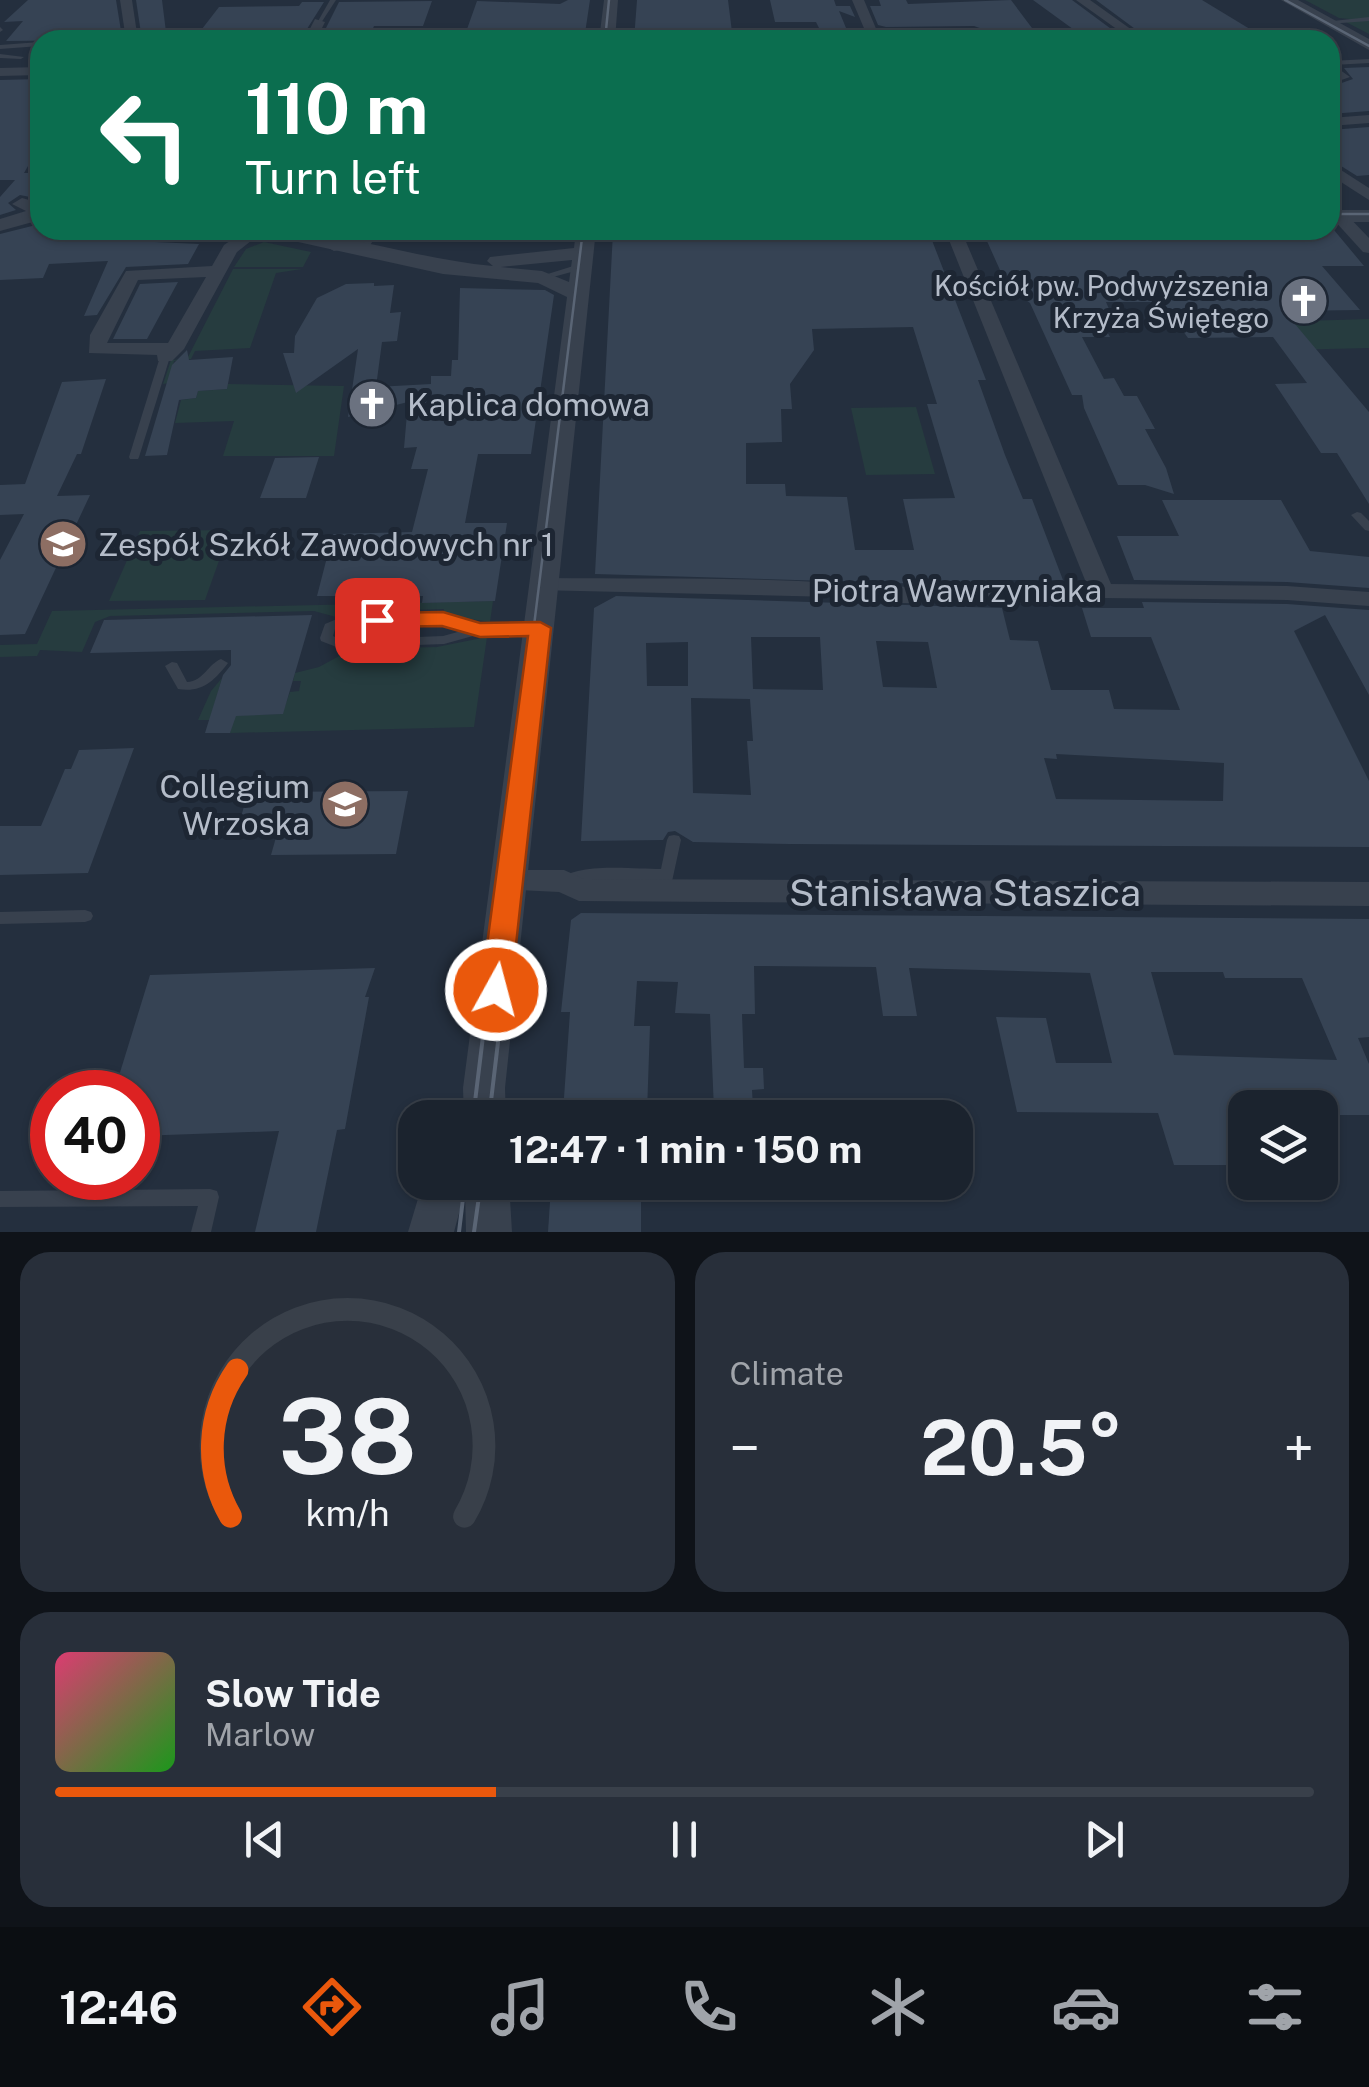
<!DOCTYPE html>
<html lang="en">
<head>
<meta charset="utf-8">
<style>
  :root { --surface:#1b232e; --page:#282f3a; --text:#f1f3f6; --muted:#a0a4aa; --line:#39404a; --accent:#ea580c }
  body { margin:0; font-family:"Public Sans",sans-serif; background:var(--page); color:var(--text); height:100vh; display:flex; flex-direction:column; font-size:38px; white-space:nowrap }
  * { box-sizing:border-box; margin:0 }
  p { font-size:32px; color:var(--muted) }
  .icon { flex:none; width:55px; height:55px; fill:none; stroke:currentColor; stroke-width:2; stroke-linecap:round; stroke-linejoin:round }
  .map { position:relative; height:1232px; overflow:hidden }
  .sheet { display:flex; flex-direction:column; gap:20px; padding:20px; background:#0f1319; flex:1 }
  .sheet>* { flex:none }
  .guide { position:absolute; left:30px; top:30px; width:1310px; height:210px; border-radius:30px; box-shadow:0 2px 8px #0004,0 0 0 2px var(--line); background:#0b6e4f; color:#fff; overflow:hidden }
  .tools { position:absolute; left:1228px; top:1090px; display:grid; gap:20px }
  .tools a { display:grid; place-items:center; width:110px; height:110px; border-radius:20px; background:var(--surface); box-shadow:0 2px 8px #0004,0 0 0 2px var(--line); font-size:50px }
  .speed { position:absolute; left:30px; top:1070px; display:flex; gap:20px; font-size:50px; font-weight:700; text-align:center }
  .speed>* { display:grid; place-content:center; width:130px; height:130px; border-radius:50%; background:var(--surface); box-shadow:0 2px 8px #0004,0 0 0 2px var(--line); line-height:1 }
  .speed .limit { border:15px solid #d22; background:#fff; color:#111 }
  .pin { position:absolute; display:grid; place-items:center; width:85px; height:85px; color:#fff; margin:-42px; border-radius:20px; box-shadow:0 5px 15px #0006 }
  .me { position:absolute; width:110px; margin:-55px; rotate:7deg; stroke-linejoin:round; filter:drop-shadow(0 0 8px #0008) }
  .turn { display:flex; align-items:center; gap:35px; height:210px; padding:0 50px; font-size:45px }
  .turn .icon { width:130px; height:130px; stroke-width:2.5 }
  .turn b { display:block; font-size:70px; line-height:85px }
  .big { font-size:75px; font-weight:700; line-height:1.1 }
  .sheet .widget { flex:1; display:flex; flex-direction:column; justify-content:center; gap:15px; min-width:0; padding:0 35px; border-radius:30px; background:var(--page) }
  .sheet .dial { align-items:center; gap:0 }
  .dial svg { height:260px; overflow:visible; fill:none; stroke:var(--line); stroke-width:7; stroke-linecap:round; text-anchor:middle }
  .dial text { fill:var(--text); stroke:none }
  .song { display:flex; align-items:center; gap:30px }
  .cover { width:120px; height:120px; border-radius:15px; background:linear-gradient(135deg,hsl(340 70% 55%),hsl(120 70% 35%)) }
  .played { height:10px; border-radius:5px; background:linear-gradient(90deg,var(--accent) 35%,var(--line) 35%) }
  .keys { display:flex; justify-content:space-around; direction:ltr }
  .heat { display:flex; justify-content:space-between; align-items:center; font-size:55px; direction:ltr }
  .sheet .tiles { flex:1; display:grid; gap:20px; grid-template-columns:1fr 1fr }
  .widget:last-child { grid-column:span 2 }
  .trip { position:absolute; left:398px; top:1100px; width:575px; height:100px; border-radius:30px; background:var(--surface); box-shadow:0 2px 8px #0004,0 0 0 2px var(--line); font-weight:700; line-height:100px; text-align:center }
  .tabs { display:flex; height:160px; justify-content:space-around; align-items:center; background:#0b0e12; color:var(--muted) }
  .tabs .icon { width:70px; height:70px }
  .tabs .current { color:var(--accent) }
  .tabs b { font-size:45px; color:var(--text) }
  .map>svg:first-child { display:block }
  .green { fill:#263c3f }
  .building { fill:#364354; fill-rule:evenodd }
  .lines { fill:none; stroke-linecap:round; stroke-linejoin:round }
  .service { fill:#38414e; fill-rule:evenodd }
  .minor { fill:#38414e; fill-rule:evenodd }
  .tertiary { fill:#38414e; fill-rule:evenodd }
  .tram-far1 { stroke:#5a6575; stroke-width:2.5 }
  .tram { stroke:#5a6575; stroke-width:4 }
  .route { fill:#ea580c; stroke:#983908; stroke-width:2.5 }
  .labels { text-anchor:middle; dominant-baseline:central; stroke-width:10; stroke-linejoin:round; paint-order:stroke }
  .far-poi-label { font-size:28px; fill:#b4bcc9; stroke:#1d2633; text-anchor:end }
  .poi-label { font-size:32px; fill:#b4bcc9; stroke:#1d2633; text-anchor:start }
  .street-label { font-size:32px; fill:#b4bcc9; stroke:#1d2633 }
  .near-street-label { font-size:38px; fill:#b4bcc9; stroke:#1d2633 }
</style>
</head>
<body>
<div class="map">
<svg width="1369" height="1232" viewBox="0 0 1369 1232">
  <rect width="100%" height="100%" fill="#242f3e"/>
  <g class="green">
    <path d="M1305,0h64v34l-23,-12 4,-3 -11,-1z"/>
    <path d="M264,242l47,10 -8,15h-69l12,-18z"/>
    <path d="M233,269h69l-26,4 -26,75 -55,3 -4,8 -17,2 -5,22 -6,1 8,-24 16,-1z"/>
    <path d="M1369,319v29l-80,2 -22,-28z"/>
    <path d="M228,384l116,2 -10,70h-111l11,-35 -59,2 6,-23 15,-2 2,-7 29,-2z"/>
    <path d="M916,407l19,67 -69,1 -15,-67z"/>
    <path d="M230,530l-25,70 -96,1 31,-70z"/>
    <path d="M493,601l-3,21 -46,-7v-6l-105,3 -3,5 -22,-6 -204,5 -15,6 -13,30 -42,-2 -3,6 -37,1v-12l37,-1 15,-33z"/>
    <path d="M487,637l-13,90 -244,6 3,-13h-35l13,-29 11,-13 -11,38 71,-2 8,-22 9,-1 2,-10h-8l2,-8 24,-6 33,-18 85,-2z"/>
  </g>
  <g class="building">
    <path d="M28,0h88l5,31 -13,2 -2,7 -100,1 17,-20 -19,1z"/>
    <path d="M136,0h26l5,40h-25z"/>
    <path d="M568,0h22l-6,40h-26l1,-5h-59l-2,5h-30l3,-8h-5l11,-31 83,3z"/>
    <path d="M637,0h91l5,40h-27l-3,-7h-40l-1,7h-28z"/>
    <path d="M770,0h64l2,6h14l5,11 -16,-6 12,29h-26l-9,-18h-41z"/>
    <path d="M879,0h27l2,4 103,-4 30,40h-27l-40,-14 -88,1 -8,-2 -8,-19h11z"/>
    <path d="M1033,0h39l54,40h-38z"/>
    <path d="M1096,0h106l66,40h-118z"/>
    <path d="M432,1l-9,25h-49l-6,14h-48l19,-38z"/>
    <path d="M302,2h22l-24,38 -105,-2 24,-31 80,-1z"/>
    <path d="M1369,67v44l-39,3v-27l23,-8 -9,-11z"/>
    <path d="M40,79v66l-16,28h16v26l-20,-4 -12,8 8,7 -16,5v-18l15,-17h-15v-100z"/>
    <path d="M1369,127v48l-12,1 -27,-17v-29z"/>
    <path d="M40,224v6h128l-13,12 44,2 -11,20 -62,3 -29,48 -13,1 24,-55 -59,3 -6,14 -43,2v-46z"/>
    <path d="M928,230l58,150h-8l27,75 18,44h9l31,81h-67l1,5h-35l-367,-11 18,-342zM913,327l24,77h-10l28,94 -52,1 11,51h-59l-8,-53 -61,-1 -1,-12h-39v-41l36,-1 -1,-33h11l-2,-25 24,-34 -2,-21z"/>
    <path d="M982,230h352l30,36h-42l38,44 -76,1 85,101v92l-32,-51h-16l-46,-69 32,-1 -34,-46 -85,1 -26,-36h-56l7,16h-13l10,19h-28l22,42 10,-1 10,18h13l18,33h-10l21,39 8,26 -29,-9h-27l-34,-77 -2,-13h-10l-42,-92 -7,-5 -5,-19h-14z"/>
    <path d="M178,282l-31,57h-34l27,-55z"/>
    <path d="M374,283v3l20,-1 -4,28 11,-1 -4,29 -15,1 -6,45 55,-3v-8h20l1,-16h6l2,-72 85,2 9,5 -23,159h-53l-13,69h42l-12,78 -73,2 1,-7h-106l16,-62 79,-2 16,-63h-17l6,-22 -13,1 4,-46 -60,15 10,-68 -62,44 -13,-40h11l1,-17 22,-38 29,-14z"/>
    <path d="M187,350l2,10 44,-3 -6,32 -29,2 -2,7 -17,2 -12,55 -22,1 27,-91z"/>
    <path d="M106,379l-25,75h-4l-20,42 33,-1 -65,139 -25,1v-75l24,-46 -24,1v-30l25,-1 37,-102z"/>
    <path d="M319,457l-13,41h-46l15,-40z"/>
    <path d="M1162,500h119l29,51 59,6v31l-82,-6 -153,-2 -17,-44h62z"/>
    <path d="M616,596l386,12 8,32 28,1 13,49h58l5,19 66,1 -29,-73h-60l-9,-29h62l-2,-6 145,2 82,6v85l-44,-80 -31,16 75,150v66l-579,-3 -97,-2 -18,-11 -7,1 -5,8 -82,1 13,-233zM751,637h69l3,53 -70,-1zM876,641l52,1 9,46 -54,-1zM688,642v44h-41l-1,-43zM691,698l59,1 3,42h-6l4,54 -58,-2zM1056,754l168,9 -1,38 -167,-2 -12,-41 13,1z"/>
    <path d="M312,615l-29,99 -47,2 -6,17h-25l18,-58 8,-10v-15l-141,3 14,-33z"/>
    <path d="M134,748l-46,125 -88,2v-49h41l24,-57h6l8,-19z"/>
    <path d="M408,791l-12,63 -125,1 11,-39 -41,1 7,-25z"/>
    <path d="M581,913l788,6v118l-11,1 11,26v51h-49v-7h-75v57h-71l-16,-52 -141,-1 -21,-95 50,1 10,45h56l-22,-90 -181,-5 8,48h-34l-7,-49 -122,-1 1,48h-13l2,54h19l1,21 -12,1 1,18 -39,2 -4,-96 -35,-1 3,-31 -41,-1 -3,45h16l-3,86h-84l7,-100h-9l10,-92zM1151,972h72l2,6h77l35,82 -163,-5z"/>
    <path d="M375,968l-10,29h4l-24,132 -8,1 -21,102h-61l24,-101 -141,5v-44h-24l36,-117z"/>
    <path d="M641,1201v31h-93l2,-30z"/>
  </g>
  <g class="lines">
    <g class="service">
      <path d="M330,0h6l-15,23h-4z"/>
      <path d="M1369,17v4l-42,3 -3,-2z"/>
      <path d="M0,27l3,3 -3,2z"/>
      <path d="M130,34l2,3 -21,2 -3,-2z"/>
      <path d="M40,42v4l-40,3v-4z"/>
      <path d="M0,54l24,3 -3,2 -21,-1z"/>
      <path d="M40,55v4l-3,-1v-2z"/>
      <path d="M1369,59v4l-36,2 17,12 -20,7v-4l12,-4 -12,-7v-8z"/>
      <path d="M583,263l3,1v4l-44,12 -4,-3z"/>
      <path d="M165,354l5,3 -31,100 -1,2h-8l-1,-2 31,-100z"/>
      <path d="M1357,512l4,1 8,8v10l-4,-1 -14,-15z"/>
      <path d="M443,615l37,11 56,-1 6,4 -6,4 -56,1 -36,10 -105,4 -18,-7 -1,-3 5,-14 19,-8zM442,623l23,7 -22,6 -102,4 -8,-4 2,-7 11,-5z"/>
      <path d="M221,659l7,4c-14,18 -26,30 -50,26l-13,-23 7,-4 5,1 10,19c17,-1 21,-18 34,-23z"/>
      <path d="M674,835l5,1 2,4 -10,46 -5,2 -5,-2 -2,-5h-78l-16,6 -5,-2 -3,-4c20,-19 76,-12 104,-12l6,-29 2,-4z"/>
      <path d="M85,910l6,2 2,4 -2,4 -6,2 -85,2v-12z"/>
      <path d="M210,1189l7,2 2,6 -8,35h-20l7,-26 -198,1v-16z"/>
    </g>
    <g class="minor">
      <path d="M120,0h12l6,40h-12z"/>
      <path d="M852,0h12l13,31 97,-1 27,10h-132z"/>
      <path d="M1076,0h14l56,40h-14z"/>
      <path d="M315,19l10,3 -9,18h-12z"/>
      <path d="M40,67v8l-40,1v-8z"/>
      <path d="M1369,115v8l-39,3v-8z"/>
      <path d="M1330,163l39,25v12l-39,-25z"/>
      <path d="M1333,213h12l24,25v15l-6,-1 -30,-33z"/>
      <path d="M246,230h19l-28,22 -53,97 -12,12h-14l-1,-6 -68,-2 1,-18 36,-64 86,-5 12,-21zM206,277l-38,66h-61l31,-63z"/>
      <path d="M364,230h17l-11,15 -36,6 -9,-5 33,-9z"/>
      <path d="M945,230h16l150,354 176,2 82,6v14l-82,-6 -185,-2 -66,6 -141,-1 -61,-6 -298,-7 -3,-5 12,-7c96,1 194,-1 291,5 84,5 167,10 251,2z"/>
      <path d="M510,870h54l20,9 785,3v24l-790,-5 -20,-9 -60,-3 -4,-8 4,-8z"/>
    </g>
    <g class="tertiary">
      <path d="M604,0h14l-3,40h-16z"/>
      <path d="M1281,0h17l71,39v11z"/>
      <path d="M22,198l18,5v17l-40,11v-12l26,-8 -14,-7z"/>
      <rect x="1330" y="210" width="39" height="12"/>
      <path d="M261,230c78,0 154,29 232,36l-6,-5 3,-4 84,-9 2,-18h20l-91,858 1,30h-42l-1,-30 104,-791 -29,-14 -95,-9 -172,-38zM572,260l-3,22 -27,-11 -41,-4z"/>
      <path d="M423,1182h86l3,50h-46l-1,-41 -11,41h-46z"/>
    </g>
    <g class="tram-far1">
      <path d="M1285,0l84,46"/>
      <path d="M605,40l4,-40"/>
      <path d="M1330,214h39"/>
      <path d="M505,860l78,-630"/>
      <path d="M520,860l2,-19"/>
    </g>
    <g class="tram">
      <path d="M473,1118l32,-261"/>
      <path d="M489,1118l31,-261"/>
      <path d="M459,1232l6,-50"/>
      <path d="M474,1232l7,-50"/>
    </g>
  </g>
  <path class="route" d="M443,612l37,11 60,-1 11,6 -40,362 -4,9 -11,3 -10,-3 -5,-9 47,-354 -48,1 -38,-11 -65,1 -12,-7 12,-7z"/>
  <defs>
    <g id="church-disc" transform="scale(2.5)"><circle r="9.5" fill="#6b7280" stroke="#1d2633"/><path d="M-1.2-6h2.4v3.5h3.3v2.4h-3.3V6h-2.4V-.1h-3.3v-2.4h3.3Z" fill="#fff"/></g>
    <g id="school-disc" transform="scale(2.5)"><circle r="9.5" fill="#8d6e63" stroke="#1d2633"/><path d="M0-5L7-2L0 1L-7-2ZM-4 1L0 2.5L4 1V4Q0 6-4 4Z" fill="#fff"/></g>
    <g id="university-disc" transform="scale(2.5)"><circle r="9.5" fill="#8d6e63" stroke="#1d2633"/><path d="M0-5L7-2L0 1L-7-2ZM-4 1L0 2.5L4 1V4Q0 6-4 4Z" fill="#fff"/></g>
  </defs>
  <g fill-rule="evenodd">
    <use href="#church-disc" x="1304" y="301"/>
    <use href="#church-disc" x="372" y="404"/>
    <use href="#school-disc" x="63" y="544"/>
    <use href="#university-disc" x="345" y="804"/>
  </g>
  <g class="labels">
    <g class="far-poi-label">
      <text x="1269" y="285">Kościół pw. Podwyższenia<tspan x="1269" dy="32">Krzyża Świętego</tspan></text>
    </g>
    <g class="poi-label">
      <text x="407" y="404">Kaplica domowa</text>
      <text x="98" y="544">Zespół Szkół Zawodowych nr 1</text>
      <text x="310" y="786" text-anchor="end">Collegium<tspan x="310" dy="37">Wrzoska</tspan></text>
    </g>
    <g class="street-label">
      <text x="957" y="590">Piotra Wawrzyniaka</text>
    </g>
    <g class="near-street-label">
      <text x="965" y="892">Stanisława Staszica</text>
    </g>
  </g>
</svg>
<div class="tools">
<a><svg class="icon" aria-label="layers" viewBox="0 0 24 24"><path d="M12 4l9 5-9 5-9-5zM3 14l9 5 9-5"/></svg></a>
</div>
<div class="speed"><div class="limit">40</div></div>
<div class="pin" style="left:377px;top:620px;background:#d93025"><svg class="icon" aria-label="arrive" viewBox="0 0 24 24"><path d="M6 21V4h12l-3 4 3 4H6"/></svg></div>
<svg class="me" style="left:496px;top:990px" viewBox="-20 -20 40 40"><circle r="17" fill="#ea580c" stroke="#fff" stroke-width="3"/><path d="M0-11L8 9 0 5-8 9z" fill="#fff"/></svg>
<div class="trip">12:47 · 1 min · 150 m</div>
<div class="guide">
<div class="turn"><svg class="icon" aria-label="left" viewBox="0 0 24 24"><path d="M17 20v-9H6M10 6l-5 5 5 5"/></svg><div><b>110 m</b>Turn left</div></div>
</div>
</div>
<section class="sheet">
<div class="tiles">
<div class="widget dial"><svg viewBox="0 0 100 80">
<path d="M14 69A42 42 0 1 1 86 69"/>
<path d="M14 69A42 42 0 0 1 16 24" stroke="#ea580c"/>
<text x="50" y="56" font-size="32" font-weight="700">38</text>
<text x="50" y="72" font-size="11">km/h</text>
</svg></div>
<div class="widget"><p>Climate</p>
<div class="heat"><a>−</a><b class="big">20.5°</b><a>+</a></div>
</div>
<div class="widget">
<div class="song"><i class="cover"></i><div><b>Slow Tide</b><p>Marlow</p></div></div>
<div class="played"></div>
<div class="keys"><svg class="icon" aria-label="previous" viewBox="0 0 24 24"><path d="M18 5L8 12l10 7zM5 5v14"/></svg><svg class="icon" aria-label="pause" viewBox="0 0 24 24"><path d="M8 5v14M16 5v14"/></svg><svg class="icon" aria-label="next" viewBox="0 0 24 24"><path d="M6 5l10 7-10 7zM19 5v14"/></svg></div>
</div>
</div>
</section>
<nav class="tabs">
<b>12:46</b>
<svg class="icon current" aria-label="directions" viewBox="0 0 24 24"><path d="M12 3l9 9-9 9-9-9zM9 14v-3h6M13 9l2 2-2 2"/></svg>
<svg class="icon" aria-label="music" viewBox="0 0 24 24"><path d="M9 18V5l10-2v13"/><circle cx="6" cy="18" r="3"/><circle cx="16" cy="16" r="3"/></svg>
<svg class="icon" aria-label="phone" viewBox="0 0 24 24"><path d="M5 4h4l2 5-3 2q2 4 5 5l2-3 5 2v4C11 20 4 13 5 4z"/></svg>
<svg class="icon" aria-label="climate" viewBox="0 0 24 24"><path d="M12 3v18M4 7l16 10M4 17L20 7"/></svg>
<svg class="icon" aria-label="car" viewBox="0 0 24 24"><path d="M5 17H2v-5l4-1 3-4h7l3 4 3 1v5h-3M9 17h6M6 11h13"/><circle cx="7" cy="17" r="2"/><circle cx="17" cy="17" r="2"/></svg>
<svg class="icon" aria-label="filters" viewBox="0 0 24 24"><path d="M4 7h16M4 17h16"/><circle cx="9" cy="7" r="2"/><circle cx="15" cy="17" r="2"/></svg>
</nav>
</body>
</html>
